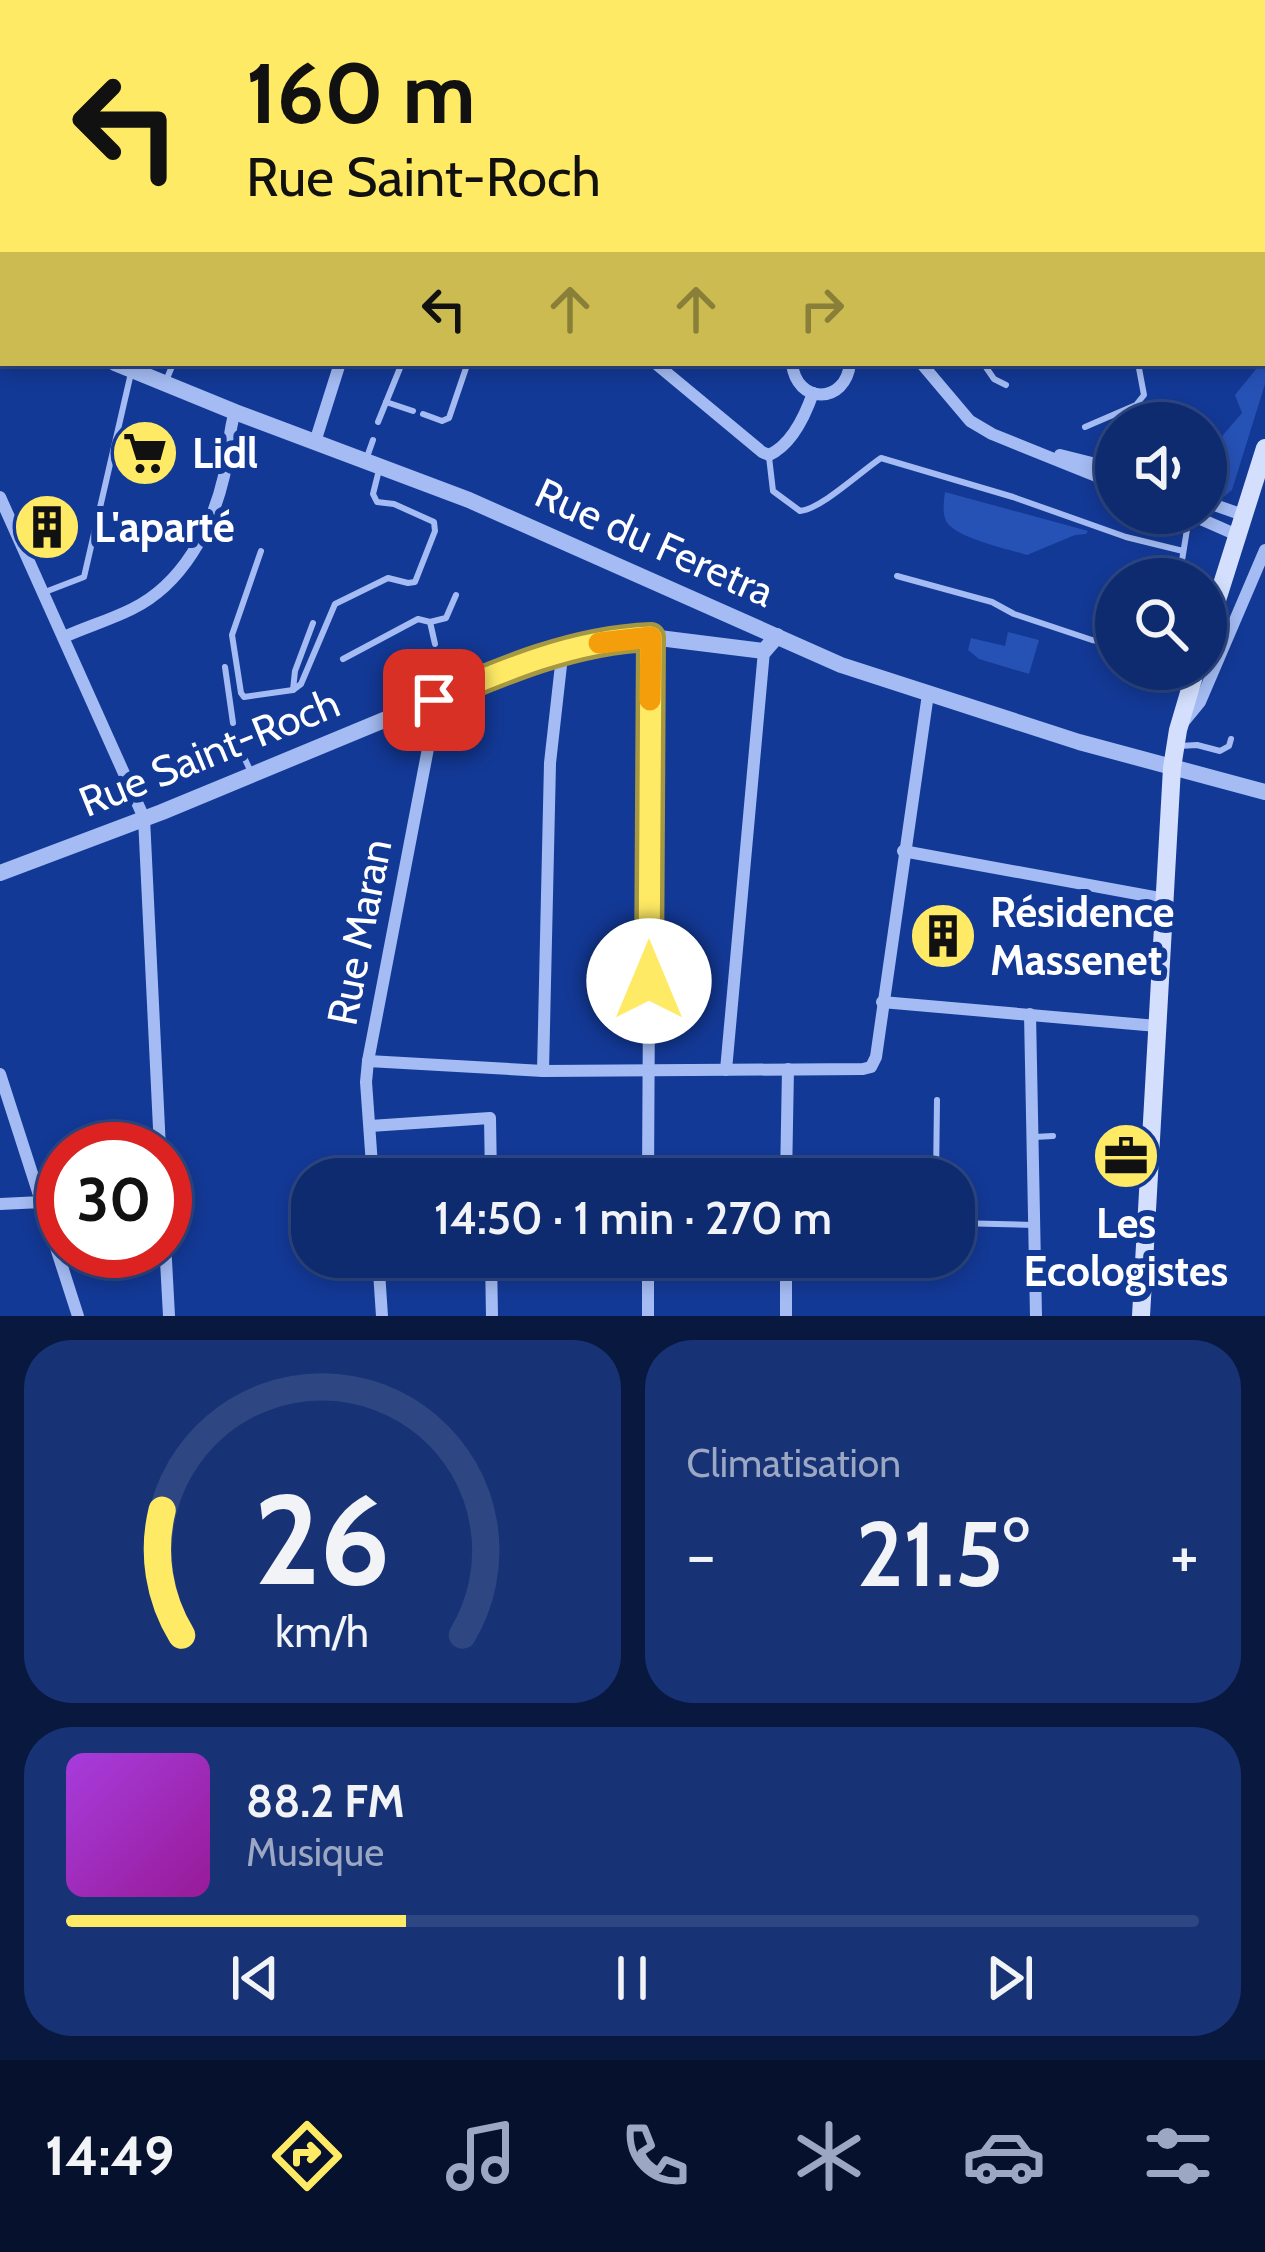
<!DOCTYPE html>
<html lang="fr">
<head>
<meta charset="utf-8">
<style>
  :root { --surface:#0e2b70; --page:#173375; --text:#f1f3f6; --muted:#9ba7c3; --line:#2e4783; --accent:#ffea65 }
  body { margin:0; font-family:Cabin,sans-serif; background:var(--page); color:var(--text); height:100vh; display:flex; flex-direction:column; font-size:45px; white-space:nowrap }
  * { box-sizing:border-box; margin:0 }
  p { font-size:39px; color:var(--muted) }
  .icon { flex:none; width:66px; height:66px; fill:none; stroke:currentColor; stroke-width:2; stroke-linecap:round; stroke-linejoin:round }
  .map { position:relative; height:1316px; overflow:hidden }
  .drawer { display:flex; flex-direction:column; gap:24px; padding:24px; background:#08183e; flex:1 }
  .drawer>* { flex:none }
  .top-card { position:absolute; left:0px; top:0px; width:1266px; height:366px; box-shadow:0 6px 18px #0003,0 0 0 3px var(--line); background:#ffea65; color:#111; overflow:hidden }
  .tools { position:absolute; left:1095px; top:402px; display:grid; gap:24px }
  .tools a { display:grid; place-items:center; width:132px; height:132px; border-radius:50%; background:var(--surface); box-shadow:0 6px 18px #0003,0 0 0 3px var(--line); font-size:60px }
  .speed { position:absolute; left:36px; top:1122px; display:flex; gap:24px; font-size:60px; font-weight:700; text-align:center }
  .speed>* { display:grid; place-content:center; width:156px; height:156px; border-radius:50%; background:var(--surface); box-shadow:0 6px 18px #0003,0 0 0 3px var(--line); line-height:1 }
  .speed .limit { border:18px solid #d22; background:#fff; color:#111 }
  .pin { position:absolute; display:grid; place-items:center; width:102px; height:102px; color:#fff; margin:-51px; border-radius:24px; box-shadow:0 6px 18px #0006 }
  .me { position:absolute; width:132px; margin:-66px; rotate:0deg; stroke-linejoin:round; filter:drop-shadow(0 0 9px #0008) }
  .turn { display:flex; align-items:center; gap:42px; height:252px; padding:0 48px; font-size:54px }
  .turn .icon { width:156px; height:156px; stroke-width:2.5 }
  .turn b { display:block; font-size:84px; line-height:102px }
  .lanes { display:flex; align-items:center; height:114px; padding:0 48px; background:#0003; justify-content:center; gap:60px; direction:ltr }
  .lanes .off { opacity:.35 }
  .big { font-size:90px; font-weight:600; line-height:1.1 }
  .drawer .tile { flex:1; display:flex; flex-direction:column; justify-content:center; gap:18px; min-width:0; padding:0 42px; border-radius:48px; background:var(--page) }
  .drawer .dial { align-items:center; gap:0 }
  .dial svg { height:312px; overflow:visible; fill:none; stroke:var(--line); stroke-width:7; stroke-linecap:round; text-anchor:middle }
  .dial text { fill:var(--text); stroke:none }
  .song { display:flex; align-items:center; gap:36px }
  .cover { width:144px; height:144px; border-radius:18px; background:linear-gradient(135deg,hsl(280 70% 55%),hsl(300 70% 35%)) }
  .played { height:12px; border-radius:6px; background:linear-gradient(90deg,var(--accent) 30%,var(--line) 30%) }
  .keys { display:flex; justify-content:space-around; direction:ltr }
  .heat { display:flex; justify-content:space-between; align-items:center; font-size:66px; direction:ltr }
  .drawer .tiles { flex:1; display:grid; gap:24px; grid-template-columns:1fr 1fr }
  .tile:last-child { grid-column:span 2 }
  .trip { position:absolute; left:291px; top:1158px; width:684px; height:120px; border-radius:48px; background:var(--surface); box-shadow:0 6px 18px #0003,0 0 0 3px var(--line); font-weight:600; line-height:120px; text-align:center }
  .tab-bar { display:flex; height:192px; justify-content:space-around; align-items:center; background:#06112d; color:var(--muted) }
  .tab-bar .icon { width:84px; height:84px }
  .tab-bar .active { color:var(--accent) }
  .tab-bar b { font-size:54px; color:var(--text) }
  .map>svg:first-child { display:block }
  .green { fill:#2651b5 }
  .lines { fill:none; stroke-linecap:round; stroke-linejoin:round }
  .service { stroke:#a4bcf3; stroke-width:6 }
  .minor { stroke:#a4bcf3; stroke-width:12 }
  .tertiary { stroke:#a4bcf3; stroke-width:16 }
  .secondary { stroke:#d3dffc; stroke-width:18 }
  .route-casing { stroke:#a69842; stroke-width:30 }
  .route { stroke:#ffea65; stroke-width:21 }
  .slow { stroke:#f59e0b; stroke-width:21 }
  .labels { text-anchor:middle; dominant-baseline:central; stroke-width:12; stroke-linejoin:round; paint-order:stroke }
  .poi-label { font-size:42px; font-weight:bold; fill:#fff; stroke:#133996; text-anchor:start }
  .street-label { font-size:42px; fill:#fff; stroke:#133996 }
</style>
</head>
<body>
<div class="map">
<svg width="1265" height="1316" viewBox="0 0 1265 1316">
  <rect width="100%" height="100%" fill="#133996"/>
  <g class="green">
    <path d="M1265,358v26l-33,106 -11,9h-15v-44l36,-42 -7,-18z"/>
    <path d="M945,492l143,39 -2,3 -11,1 -48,20c-19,-6 -72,-17 -81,-34 -4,-9 -2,-21 -1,-29z"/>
    <path d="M1008,632l31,8 -10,34 -50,-15 -11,-9 3,-12 34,8z"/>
  </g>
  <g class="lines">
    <g class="service">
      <path d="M508,0l3,3"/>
      <path d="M129,3l2,-3"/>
      <path d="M1263,108l2,1"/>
      <path d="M983,363l11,16 12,6"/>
      <path d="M165,383l8,-19"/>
      <path d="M386,402l27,9"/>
      <path d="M423,414l19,7 7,-3 17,-50 -5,-5"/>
      <path d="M378,422l24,-59"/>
      <path d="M1085,427l51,-22 8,-10 -6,-32"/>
      <path d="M367,457l6,-17"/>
      <path d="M769,457l4,34 27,20c21,-2 59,-38 81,-53l132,39 113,40 57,14"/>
      <path d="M261,551l-29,84 9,58 3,4 49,-7 8,-6 34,-80 53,-26 20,5 7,-1 20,-51 -1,-9 -40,-18 -17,-2 -4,-8 6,-24"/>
      <path d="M897,576l95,26 22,12 78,26 24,4"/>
      <path d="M1179,579l10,-62"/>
      <path d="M45,592l39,-15 47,-204"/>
      <path d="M430,622l16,-4 10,-23"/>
      <path d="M343,659l75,-40 12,3 5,22"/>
      <path d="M225,667l8,56"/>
      <path d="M439,668l11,24"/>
      <path d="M293,690l2,-19 18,-48"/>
      <path d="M1179,746l18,-1 23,6 9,-5 2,-7"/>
      <path d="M242,753l9,19"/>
      <path d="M1034,1137l19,-1"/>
      <path d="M317,1169l56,-3"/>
      <path d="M936,1179l1,-79"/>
      <path d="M954,1223l79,2"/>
    </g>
    <g class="minor">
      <path d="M78,0l4,3"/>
      <path d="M391,0l3,3"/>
      <path d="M764,0l3,3"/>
      <path d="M1003,0l5,3"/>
      <path d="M553,3l2,-3"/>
      <path d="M1263,309l2,1"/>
      <path d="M655,363l107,89 7,3c22,-10 36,-39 44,-62"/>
      <path d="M792,363c4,42 54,42 58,0"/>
      <path d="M921,363l49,58 22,13 124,50"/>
      <path d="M315,442l25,-79"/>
      <path d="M1060,455l56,14"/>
      <path d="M0,497l144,321 16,331"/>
      <path d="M1206,502l37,13"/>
      <path d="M1187,513l50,22"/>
      <path d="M64,637c22,-10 46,-17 68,-28 51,-25 80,-81 92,-133 5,-21 4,-44 11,-64"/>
      <path d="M1182,724l18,-22 65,-152"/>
      <path d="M903,851l262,48"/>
      <path d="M882,1002l275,24"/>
      <path d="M1030,1014l6,302"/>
      <path d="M368,1061l175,10 320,-2 8,-2 5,-10 52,-363"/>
      <path d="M726,1070l38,-419"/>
      <path d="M543,1071l7,-308 11,-98 -2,-13"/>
      <path d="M0,1074l78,242"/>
      <path d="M370,1126l120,-8 1,61"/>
      <path d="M373,1179l-7,-97 2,-21 67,-349 -1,-12"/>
      <path d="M648,1179l3,-542"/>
      <path d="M786,1179l2,-110"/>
      <path d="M0,1204l63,-3"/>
      <path d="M165,1242l4,74"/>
      <path d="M378,1257l4,59"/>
      <path d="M491,1257l1,59"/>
      <path d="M648,1316v-59"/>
      <path d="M786,1316v-59"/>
    </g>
    <g class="tertiary">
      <path d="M0,311l3,2"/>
      <path d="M115,363l120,49 234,88 372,165 238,77 186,50"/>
      <path d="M0,873l162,-61 333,-138 72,-25 84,-12 113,14 13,-15"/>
    </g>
    <g class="secondary">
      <path d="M1206,635l59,-187"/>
      <path d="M1141,1316l31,-548 6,-38 18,-61"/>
    </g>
  </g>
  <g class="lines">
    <g class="route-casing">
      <path id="route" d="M434,700c70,-30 140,-60 217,-63l-2,344"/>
    </g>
    <use href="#route" class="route"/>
    <path class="slow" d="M599,643l52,-6 -1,63"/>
  </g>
  <defs>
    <g id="supermarket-disc" transform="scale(3.45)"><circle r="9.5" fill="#ffea65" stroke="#133996"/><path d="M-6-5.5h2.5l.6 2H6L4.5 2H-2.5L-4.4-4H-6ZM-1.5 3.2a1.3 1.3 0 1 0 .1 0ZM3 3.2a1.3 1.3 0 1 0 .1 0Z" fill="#111"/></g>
    <g id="building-disc" transform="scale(3.45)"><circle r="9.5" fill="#ffea65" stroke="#133996"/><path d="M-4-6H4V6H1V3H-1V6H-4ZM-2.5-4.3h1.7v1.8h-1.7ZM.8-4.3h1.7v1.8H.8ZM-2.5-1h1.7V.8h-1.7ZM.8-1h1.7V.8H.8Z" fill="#111"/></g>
    <g id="office-disc" transform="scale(3.45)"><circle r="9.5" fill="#ffea65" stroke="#133996"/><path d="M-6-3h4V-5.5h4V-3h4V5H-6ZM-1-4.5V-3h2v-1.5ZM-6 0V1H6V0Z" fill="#111"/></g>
  </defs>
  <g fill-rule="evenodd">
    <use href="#supermarket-disc" x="145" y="453"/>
    <use href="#building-disc" x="47" y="527"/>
    <use href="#building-disc" x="943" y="936"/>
    <use href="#office-disc" x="1126" y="1156"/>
  </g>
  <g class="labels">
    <g class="poi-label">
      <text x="192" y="453">Lidl</text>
      <text x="94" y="527">L'aparté</text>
      <text x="990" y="912">Résidence<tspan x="990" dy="48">Massenet</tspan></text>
      <text x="1126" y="1223" text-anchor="middle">Les<tspan x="1126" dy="48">Ecologistes</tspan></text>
    </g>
    <g class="street-label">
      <text transform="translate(655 542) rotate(24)">Rue du Feretra</text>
      <text transform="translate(209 752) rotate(-22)">Rue Saint-Roch</text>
      <text transform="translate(359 932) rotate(-79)">Rue Maran</text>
    </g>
  </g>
</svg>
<div class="tools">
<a><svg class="icon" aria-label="sound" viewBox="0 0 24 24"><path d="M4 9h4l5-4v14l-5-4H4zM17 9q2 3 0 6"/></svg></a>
<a><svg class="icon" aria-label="search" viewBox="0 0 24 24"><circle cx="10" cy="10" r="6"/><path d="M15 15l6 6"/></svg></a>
</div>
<div class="speed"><div class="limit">30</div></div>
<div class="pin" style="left:434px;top:700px;background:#d93025"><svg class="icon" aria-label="arrive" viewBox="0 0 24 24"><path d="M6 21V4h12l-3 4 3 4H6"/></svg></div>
<svg class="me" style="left:649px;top:981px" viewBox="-20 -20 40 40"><circle r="19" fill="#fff"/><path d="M0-13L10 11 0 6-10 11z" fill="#ffea65"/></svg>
<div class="trip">14:50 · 1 min · 270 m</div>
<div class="top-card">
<div class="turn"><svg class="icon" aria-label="left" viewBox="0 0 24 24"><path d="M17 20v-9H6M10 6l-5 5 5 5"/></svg><div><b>160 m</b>Rue Saint-Roch</div></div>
<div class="lanes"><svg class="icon" aria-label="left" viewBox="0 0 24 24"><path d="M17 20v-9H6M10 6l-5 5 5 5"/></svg><svg class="icon off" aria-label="ahead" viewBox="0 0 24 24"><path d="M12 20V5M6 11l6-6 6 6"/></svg><svg class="icon off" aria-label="ahead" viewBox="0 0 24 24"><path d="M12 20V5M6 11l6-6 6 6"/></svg><svg class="icon off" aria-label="right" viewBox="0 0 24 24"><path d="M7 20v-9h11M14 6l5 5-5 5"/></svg></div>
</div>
</div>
<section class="drawer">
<div class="tiles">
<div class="tile dial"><svg viewBox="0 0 100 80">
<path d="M14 69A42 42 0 1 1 86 69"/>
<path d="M14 69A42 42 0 0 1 9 37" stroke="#ffea65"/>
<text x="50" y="56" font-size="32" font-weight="700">26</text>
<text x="50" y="72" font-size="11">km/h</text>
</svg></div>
<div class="tile"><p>Climatisation</p>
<div class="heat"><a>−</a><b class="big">21.5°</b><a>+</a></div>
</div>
<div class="tile">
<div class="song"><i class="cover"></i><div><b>88.2 FM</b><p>Musique</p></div></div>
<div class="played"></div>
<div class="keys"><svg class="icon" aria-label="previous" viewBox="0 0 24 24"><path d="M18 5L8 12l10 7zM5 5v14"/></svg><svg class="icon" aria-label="pause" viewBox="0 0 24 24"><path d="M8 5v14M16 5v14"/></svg><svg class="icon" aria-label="next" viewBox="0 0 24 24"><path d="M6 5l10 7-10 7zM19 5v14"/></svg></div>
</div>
</div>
</section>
<nav class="tab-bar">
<b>14:49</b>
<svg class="icon active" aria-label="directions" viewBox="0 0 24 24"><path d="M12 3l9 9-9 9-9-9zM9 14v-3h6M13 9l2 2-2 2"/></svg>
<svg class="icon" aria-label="music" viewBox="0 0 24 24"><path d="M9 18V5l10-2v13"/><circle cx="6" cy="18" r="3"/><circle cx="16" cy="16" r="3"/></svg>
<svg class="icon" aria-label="phone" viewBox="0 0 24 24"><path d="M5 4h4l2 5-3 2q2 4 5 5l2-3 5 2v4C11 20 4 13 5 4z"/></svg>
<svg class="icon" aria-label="climate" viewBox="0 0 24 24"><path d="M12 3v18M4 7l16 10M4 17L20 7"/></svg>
<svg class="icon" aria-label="car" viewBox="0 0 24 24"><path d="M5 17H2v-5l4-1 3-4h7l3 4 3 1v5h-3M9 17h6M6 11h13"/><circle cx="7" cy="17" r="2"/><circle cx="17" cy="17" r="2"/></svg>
<svg class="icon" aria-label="filters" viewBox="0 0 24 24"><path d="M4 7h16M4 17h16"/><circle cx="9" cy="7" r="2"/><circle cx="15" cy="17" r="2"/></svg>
</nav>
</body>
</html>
